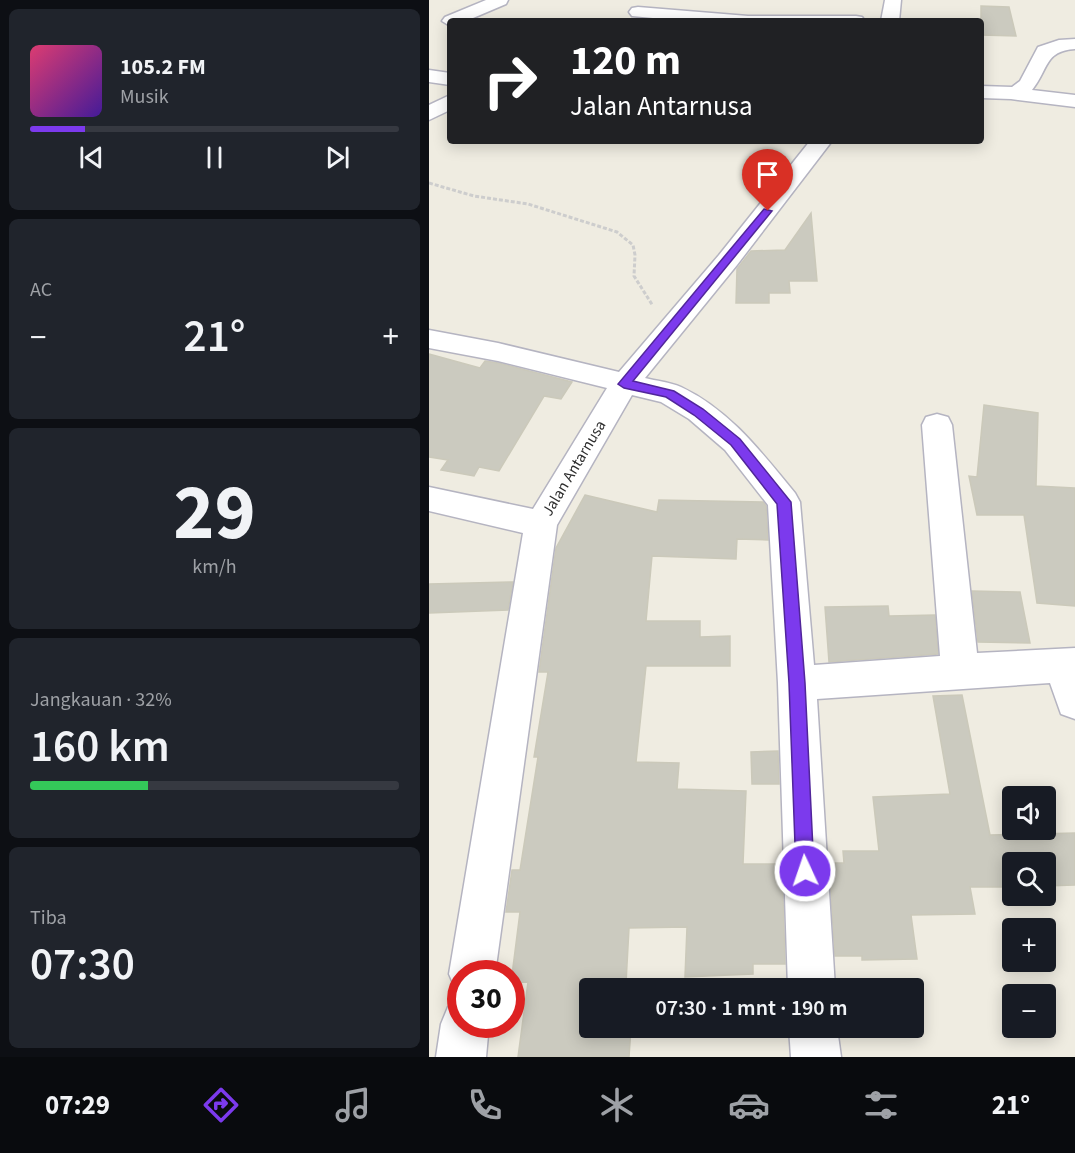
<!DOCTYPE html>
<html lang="id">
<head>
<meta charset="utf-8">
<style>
  :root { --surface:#171b24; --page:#20242c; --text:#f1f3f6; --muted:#9ea1a6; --line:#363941; --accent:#7c3aed }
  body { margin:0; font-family:"Source Sans 3",sans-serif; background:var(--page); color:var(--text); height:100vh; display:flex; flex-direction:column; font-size:22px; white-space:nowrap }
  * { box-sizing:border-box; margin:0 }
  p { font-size:20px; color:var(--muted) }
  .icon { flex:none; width:33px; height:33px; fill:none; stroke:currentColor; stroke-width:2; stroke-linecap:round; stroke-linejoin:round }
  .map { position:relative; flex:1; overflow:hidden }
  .drawer { display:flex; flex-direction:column; gap:9px; padding:9px; background:#0d0f14; width:429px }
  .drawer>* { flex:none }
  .banner { position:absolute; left:18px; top:18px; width:537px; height:126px; border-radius:6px; box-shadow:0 3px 15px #0003; background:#202124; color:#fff; overflow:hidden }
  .tools { position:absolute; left:573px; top:786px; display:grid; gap:12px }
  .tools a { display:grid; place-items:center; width:54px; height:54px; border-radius:6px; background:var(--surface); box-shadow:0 3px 15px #0003; font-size:30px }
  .speed { position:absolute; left:18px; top:960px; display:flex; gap:12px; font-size:30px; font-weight:700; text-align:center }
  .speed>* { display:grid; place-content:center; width:78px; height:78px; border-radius:50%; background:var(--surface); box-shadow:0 3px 15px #0003; line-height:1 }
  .speed .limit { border:9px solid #d22; background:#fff; color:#111 }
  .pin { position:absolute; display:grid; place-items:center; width:51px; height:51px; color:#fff; margin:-62px -26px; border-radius:50% 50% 50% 0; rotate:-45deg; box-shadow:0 0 6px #0007 }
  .pin .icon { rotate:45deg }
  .me { position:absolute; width:66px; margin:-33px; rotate:357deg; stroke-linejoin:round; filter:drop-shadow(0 0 4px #0008) }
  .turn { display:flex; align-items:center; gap:21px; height:126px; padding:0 24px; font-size:27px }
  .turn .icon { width:78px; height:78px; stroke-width:2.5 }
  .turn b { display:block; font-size:42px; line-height:51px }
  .big { font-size:45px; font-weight:600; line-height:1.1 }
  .drawer .card { flex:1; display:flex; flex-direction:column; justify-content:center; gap:9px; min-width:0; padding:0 21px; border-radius:9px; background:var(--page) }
  .drawer .dial { align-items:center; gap:0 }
  .dial b { font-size:78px; line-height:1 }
  .song { display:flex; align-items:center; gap:18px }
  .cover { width:72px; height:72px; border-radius:9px; background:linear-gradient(135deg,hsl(340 70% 55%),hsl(260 70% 35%)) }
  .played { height:6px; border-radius:3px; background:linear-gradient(90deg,var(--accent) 15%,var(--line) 15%) }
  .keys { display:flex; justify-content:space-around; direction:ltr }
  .heat { display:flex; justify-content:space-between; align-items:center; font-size:33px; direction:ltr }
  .charge { height:9px; border-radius:4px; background:linear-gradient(90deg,#34c759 32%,var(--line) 0) }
  .trip { position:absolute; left:150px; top:978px; width:345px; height:60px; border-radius:6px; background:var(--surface); box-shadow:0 3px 15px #0003; font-weight:600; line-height:60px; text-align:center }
  .menu { display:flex; height:96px; justify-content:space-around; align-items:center; background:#090b0e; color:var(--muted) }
  .menu .icon { width:42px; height:42px }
  .menu .selected { color:var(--accent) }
  .menu b { font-size:27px; color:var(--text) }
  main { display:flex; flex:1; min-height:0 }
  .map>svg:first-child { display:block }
  .building { fill:#cbcabf; stroke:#cbc9ba; stroke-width:1.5 }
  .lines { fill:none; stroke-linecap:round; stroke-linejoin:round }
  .street-casing { stroke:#b5b4c1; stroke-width:3 }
  .path { stroke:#cdcdcd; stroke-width:3; stroke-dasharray:4 2; stroke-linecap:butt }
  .street { fill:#fff; fill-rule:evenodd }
  .route { fill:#7c3aed; stroke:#51269a; stroke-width:1.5 }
  .labels { text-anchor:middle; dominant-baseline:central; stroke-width:4.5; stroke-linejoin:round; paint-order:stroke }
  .street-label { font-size:16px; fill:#2e2e2e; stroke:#fff }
</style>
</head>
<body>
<main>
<section class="drawer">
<div class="card">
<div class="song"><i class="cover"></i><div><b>105.2 FM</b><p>Musik</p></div></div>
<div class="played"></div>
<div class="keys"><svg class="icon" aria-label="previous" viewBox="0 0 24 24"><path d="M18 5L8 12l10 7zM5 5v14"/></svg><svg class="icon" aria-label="pause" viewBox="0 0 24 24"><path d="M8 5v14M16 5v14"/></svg><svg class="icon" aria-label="next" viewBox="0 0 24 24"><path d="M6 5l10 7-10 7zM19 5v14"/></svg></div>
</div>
<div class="card"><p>AC</p>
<div class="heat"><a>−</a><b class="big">21°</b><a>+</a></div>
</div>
<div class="card dial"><b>29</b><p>km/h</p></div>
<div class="card"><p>Jangkauan · 32%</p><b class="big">160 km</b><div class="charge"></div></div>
<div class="card"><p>Tiba</p><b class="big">07:30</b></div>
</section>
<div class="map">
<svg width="646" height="1057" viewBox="0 0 646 1057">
  <rect width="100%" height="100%" fill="#efece1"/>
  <g class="building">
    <path d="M552,6l28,1 7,29 -35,-1z"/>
    <path d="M382,213l6,68h-28l1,12h-21v10h-33l1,-34 14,-18 34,-1z"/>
    <path d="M0,354l51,14 5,-7 13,2 74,19 -11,17 -17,-3 -45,75 -20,-4 -5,9 -33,-6 7,-10 -19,-3z"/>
    <path d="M555,405l54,8 -2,73 39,2v118l-38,-3 -13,-88h-47l-8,-39 8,1z"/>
    <path d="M156,495l72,17 2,-12 104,2 3,4 2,34 -31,-1 -1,20 -84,-3 -6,65h54v16l30,-1v30h-84l-10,96 43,1 -2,26 69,2 -3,73h39l3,100h-32v10l-68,3 2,-50 -58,1 -3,55h8v5h-45v40h42l-2,29h-111l10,-75 -17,1 9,-71h-14l6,-42h8l18,-113h-4l14,-85h-9l17,-124z"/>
    <path d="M84,582l-5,28 -79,3v-29z"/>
    <path d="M543,591l48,1 10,51 -52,-1z"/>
    <path d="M459,606l1,10 46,-1 3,39 -109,8 -4,-55z"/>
    <path d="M533,695l28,140 85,-2v52l-30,1v-24h-32v25h-43l5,27 -64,1 6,44 -55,1v-4h-27l-6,-93h15l-1,-12h36l-6,-54 77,-3 -17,-98z"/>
    <path d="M349,751l1,33h-27l-1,-32z"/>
  </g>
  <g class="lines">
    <g class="street-casing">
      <g id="street">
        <path d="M57,0h22l-2,4 -40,17h-16v5l-8,-5 3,-4z"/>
        <path d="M456,0h16l-2,21h-18z"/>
        <path d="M209,7l110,9h108l6,1 3,4h-181l-52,-5 -3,-4 3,-4z"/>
        <path d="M646,39v10c-31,2 -26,20 -43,41l43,5v12l-64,-8 -30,-1v-12l31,1 8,-6 18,-34 21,-7z"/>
        <path d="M0,70l21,3v12l-21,-3z"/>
        <path d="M21,95v15l-21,10v-15z"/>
        <path d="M381,141h22l-95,124 -92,113c11,3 25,4 36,9 49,23 81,66 114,106l5,9 14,163 126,-9 -18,-231 4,-8 11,-3 11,3 4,8 25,228 98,-5v71l-14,-5 -11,-31 -233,16 18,289h-47l-10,-305 -10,-178 -43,-55 -36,-31 -28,-17 -29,-7 -75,130 -62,449h-34v19l-5,-3 -7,-16 74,-441 -94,-22v-24l104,22 74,-121 -109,-27 -69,-13v-18l69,13 121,29 100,-117z"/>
        <path d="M32,1002v22h28l-3,33h-50l5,-33 7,-17z"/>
        <path d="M360,1028h48l4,29h-50z"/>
      </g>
    </g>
    <path class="path" d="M0,183l45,13 54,8 89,28 16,13 2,10 -1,21 19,30"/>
    <use href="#street" class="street"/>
  </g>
  <path class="route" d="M335,209l8,2 -139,170 41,10 29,18 37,30 51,63 14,181 9,188 -2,7 -7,2 -6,-2 -3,-7 -7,-188 -12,-179 -46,-59 -37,-30 -28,-18 -42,-9 -6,-4z"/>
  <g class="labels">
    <g class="street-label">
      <text transform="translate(145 468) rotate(-59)">Jalan Antarnusa</text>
    </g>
  </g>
</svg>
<div class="tools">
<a><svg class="icon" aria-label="sound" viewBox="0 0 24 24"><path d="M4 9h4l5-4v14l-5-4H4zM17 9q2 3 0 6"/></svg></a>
<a><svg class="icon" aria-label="search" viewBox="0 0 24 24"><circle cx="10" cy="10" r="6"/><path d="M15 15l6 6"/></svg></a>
<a>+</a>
<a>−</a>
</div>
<div class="speed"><div class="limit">30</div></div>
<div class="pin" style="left:339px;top:211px;background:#d93025"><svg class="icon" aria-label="arrive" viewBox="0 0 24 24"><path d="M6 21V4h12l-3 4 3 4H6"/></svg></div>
<svg class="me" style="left:376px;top:871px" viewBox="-20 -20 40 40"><circle r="17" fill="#7c3aed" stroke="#fff" stroke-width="3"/><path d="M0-11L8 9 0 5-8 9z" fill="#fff"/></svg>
<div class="trip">07:30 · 1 mnt · 190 m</div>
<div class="banner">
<div class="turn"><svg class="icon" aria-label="right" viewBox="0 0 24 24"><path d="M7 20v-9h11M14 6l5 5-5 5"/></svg><div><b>120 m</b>Jalan Antarnusa</div></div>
</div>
</div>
</main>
<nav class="menu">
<b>07:29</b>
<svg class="icon selected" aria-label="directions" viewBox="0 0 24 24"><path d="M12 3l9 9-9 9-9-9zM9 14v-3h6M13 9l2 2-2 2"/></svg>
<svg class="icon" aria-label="music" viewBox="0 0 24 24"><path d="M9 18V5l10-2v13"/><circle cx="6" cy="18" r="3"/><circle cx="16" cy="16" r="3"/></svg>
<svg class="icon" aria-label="phone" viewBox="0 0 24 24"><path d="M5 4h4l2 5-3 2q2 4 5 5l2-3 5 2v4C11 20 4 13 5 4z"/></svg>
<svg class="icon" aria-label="climate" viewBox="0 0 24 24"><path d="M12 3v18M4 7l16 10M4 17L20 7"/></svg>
<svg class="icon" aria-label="car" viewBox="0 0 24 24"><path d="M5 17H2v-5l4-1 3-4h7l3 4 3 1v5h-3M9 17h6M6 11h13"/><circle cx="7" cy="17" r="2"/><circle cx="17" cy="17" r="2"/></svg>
<svg class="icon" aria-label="filters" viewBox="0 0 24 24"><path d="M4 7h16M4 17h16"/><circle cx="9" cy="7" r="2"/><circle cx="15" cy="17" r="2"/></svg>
<b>21°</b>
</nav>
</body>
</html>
